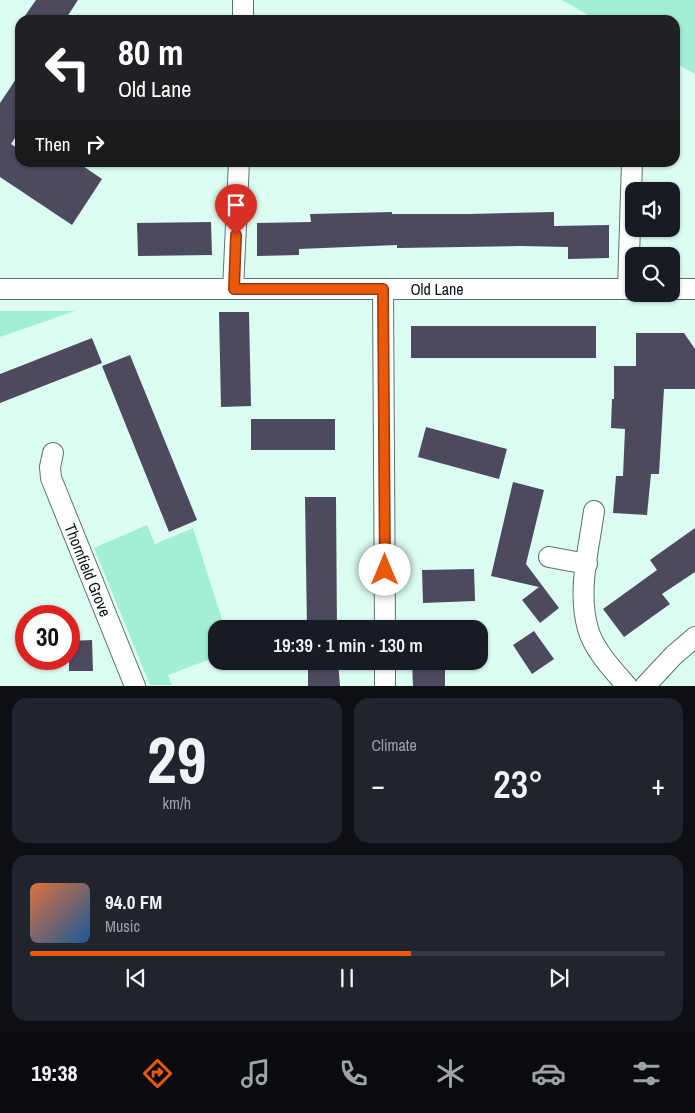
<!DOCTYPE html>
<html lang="en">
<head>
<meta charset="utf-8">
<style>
  :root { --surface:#171b24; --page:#20242c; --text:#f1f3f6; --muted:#9ea1a6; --line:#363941; --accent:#ea580c }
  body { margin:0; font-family:"Archivo Narrow",sans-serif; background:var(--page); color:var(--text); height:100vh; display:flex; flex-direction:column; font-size:19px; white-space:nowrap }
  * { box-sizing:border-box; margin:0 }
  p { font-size:16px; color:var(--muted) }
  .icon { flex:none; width:28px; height:28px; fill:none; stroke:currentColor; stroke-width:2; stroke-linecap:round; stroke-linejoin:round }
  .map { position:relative; height:686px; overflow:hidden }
  .details { display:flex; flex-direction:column; gap:12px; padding:12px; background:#0d0f14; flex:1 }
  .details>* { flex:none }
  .hud { position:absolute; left:15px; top:15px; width:665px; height:152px; border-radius:15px; box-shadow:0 1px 4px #0004; background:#202124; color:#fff; overflow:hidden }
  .buttons { position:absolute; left:625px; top:182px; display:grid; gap:10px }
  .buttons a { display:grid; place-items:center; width:55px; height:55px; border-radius:10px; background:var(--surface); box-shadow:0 1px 4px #0004; font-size:25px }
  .speed { position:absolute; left:15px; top:605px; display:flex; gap:10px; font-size:25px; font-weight:700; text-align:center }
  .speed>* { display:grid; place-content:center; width:65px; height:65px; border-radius:50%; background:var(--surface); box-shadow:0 1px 4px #0004; line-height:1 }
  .speed .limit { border:8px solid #d22; background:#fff; color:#111 }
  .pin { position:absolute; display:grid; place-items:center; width:42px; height:42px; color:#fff; margin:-51px -21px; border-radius:50% 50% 50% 0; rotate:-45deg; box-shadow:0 0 5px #0007 }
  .pin .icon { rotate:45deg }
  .me { position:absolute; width:55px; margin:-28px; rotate:0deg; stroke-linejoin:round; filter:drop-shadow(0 0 4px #0008) }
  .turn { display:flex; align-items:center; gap:18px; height:105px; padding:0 20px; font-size:22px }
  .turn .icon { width:65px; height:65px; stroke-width:2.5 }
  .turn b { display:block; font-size:35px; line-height:42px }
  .then { display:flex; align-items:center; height:48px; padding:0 20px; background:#0003; gap:10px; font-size:19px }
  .big { font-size:38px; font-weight:600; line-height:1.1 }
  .details .tile { flex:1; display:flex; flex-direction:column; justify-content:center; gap:8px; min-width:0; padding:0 18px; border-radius:15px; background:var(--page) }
  .details .dial { align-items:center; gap:0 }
  .dial b { font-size:65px; line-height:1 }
  .song { display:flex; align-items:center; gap:15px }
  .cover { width:60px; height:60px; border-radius:8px; background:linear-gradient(135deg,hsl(20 70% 55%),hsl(210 70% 35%)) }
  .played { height:5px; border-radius:2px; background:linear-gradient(90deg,var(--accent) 60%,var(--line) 60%) }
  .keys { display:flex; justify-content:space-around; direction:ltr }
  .heat { display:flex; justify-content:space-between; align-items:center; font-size:28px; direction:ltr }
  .details .tiles { flex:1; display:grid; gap:12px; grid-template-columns:1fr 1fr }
  .tile:last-child { grid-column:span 2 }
  .trip { position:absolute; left:208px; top:620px; width:280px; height:50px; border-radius:15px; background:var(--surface); box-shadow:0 1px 4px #0004; font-weight:600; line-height:50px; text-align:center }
  .tab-bar { display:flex; height:80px; justify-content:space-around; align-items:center; background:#090b0e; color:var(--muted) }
  .tab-bar .icon { width:35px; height:35px }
  .tab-bar .selected { color:var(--accent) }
  .tab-bar b { font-size:22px; color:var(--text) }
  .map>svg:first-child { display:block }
  .green { fill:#a1f0d6 }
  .building { fill:#4d4a60 }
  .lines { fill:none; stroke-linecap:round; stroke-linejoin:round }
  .street-casing { stroke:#58756b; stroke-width:22 }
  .street { stroke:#fff; stroke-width:20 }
  .route-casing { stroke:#983908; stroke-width:12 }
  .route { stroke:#ea580c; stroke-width:9 }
  .labels { text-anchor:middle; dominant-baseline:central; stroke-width:5; stroke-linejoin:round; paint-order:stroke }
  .street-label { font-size:16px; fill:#081410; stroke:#fff }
</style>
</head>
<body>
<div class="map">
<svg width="695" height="686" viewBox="0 0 695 686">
  <rect width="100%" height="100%" fill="#dcfdf1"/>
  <g class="green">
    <path d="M562,0h133v74l-20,-11v-43h-78z"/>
    <path d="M0,311h75l-75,26z"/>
    <path d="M147,525l8,19 38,-16 32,101h-9v28l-48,18 4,10h-22l-56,-137z"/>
  </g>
  <g class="building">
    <path d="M36,0h42l-13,20h-43z"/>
    <path d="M20,73v57l-9,14 9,6v12h57l25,17 -30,46 -72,-48v-74z"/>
    <path d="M392,212v2h76l86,-2v14l55,-1v33l-41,1v-12l-47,-1 -124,2v-3l-98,4v6l-42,1v-33l54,-1 -1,-8z"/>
    <path d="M211,222l1,33 -74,1 -1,-33z"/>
    <path d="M219,312h30l2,94 -30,1z"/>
    <rect x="411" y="326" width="185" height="32"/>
    <path d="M636,333h48l11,16v40h-31l-5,85h-8l-4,41 -34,-2 3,-37h7l2,-47 -14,-1 1,-29h2v-33h22z"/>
    <path d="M92,338l10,25 -102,40v-29z"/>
    <path d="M130,355l67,165 -28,12 -67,-166z"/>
    <rect x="251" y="419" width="84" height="31"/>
    <path d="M426,427l81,22 -8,30 -81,-22z"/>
    <path d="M513,482l31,8 -18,74 33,44 -19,15 -18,-23 17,-13 -48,-11z"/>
    <path d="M305,497h31l1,132h-30z"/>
    <path d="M695,528v44l-33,22 8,10 -46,33 -21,-28 54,-39 -7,-10z"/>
    <path d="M474,569l1,32 -52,2 -1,-33z"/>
    <path d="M534,631l20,28 -22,15 -19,-29z"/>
    <path d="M92,640l1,31h-24v-30z"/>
    <path d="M308,661h30l2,25h-32z"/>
    <path d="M412,661h33v25h-32z"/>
  </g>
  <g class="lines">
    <g class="street-casing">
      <g id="street">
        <path d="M243,20v-20"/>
        <path d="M0,289h634"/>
        <path d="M233,289l6,-127"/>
        <path d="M383,289l2,340"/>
        <path d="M628,289l4,-127"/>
        <path d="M671,289h24"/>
        <path d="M53,453l-3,14 1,11 84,208"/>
        <path d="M594,511c-5,38 -17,80 -6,118 6,21 25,41 39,57"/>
        <path d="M549,557l38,7"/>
        <path d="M385,661v25"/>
        <path d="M645,686l29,-31 21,-18"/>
      </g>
    </g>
    <use href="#street" class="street"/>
  </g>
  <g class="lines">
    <g class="route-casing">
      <path id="route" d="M236,235l-2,54h149l2,281"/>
    </g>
    <use href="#route" class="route"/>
  </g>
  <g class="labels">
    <g class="street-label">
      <text x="437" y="289">Old Lane</text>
      <text transform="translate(88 570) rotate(68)">Thornfield Grove</text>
    </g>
  </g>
</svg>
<div class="buttons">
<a><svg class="icon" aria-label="sound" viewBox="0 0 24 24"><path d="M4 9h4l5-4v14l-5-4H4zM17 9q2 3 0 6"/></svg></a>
<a><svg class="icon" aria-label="search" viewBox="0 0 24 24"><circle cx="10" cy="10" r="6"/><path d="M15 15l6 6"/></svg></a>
</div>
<div class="speed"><div class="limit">30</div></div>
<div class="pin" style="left:236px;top:235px;background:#d93025"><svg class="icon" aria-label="arrive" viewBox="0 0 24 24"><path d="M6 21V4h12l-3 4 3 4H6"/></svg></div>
<svg class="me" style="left:385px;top:570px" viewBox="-20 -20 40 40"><circle r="19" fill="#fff"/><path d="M0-13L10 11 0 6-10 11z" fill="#ea580c"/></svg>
<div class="trip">19:39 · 1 min · 130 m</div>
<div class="hud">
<div class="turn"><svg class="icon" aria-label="left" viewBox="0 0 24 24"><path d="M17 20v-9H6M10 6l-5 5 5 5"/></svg><div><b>80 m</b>Old Lane</div></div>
<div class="then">Then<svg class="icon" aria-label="right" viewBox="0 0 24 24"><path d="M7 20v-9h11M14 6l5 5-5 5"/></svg></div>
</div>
</div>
<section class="details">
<div class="tiles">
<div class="tile dial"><b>29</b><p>km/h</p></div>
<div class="tile"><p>Climate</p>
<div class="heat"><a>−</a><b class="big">23°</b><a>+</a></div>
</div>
<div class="tile">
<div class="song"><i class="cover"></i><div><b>94.0 FM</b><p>Music</p></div></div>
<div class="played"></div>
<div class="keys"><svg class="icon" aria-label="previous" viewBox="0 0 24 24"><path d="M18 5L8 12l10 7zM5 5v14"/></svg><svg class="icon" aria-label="pause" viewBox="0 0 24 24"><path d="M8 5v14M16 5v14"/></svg><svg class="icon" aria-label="next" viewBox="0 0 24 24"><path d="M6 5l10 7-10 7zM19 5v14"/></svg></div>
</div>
</div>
</section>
<nav class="tab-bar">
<b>19:38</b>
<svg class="icon selected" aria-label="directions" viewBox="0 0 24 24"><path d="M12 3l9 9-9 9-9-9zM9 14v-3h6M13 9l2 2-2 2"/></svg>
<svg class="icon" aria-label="music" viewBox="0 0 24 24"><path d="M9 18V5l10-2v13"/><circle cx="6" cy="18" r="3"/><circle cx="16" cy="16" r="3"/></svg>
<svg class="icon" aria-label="phone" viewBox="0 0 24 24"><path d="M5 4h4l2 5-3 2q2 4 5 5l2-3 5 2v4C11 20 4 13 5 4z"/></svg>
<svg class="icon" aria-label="climate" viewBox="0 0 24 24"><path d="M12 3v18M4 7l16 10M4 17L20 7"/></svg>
<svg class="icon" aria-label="car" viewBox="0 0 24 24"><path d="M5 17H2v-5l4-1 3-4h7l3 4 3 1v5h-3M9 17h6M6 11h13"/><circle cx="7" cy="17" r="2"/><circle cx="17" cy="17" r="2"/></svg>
<svg class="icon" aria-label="filters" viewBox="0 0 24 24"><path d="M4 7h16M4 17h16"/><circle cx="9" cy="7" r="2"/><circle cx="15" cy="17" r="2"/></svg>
</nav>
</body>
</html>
